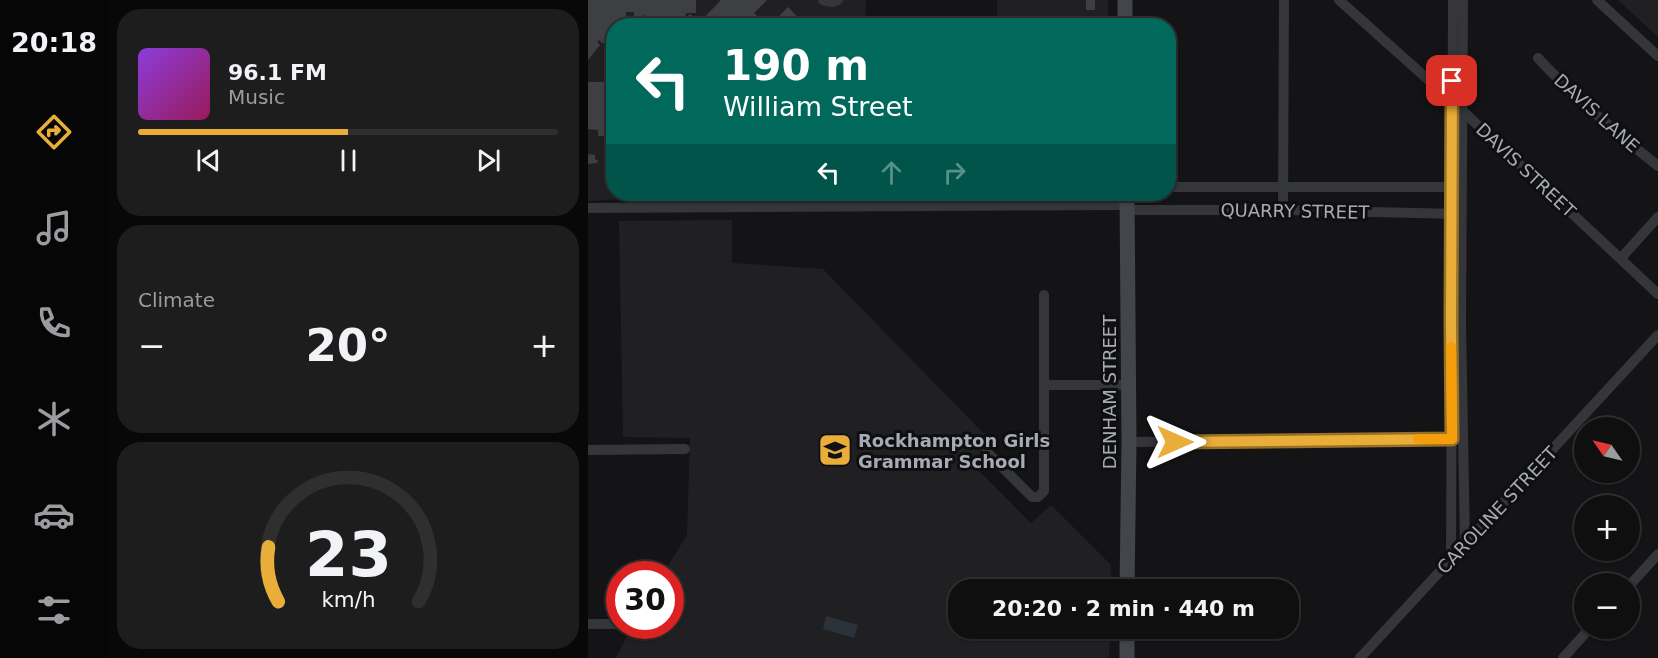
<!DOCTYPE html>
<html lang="en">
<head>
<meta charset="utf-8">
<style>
  :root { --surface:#0f0f10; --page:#1d1d1e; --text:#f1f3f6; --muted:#9b9c9f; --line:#2f2f30; --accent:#e9ae39 }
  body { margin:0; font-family:"DejaVu Sans",sans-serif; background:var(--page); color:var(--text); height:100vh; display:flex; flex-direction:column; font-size:22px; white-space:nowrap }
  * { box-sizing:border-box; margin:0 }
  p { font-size:20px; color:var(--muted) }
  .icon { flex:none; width:33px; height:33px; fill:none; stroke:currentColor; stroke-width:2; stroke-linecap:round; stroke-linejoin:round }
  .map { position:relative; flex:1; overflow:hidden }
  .sheet { display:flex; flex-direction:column; gap:9px; padding:9px; background:#080809; width:480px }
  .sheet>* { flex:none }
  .hud { position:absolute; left:18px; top:18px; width:570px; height:183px; border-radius:24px; box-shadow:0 2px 4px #0004,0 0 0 2px var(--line); background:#00695c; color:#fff; overflow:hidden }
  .needle { width:39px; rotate:304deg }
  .tools { position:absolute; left:986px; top:417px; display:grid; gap:12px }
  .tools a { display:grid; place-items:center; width:66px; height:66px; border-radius:50%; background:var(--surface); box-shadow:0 2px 4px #0004,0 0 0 2px var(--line); font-size:30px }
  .speed { position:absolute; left:18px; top:561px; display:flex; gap:12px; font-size:30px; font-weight:700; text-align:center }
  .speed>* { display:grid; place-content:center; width:78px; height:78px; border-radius:50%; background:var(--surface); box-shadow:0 2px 4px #0004,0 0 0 2px var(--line); line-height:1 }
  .speed .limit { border:9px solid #d22; background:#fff; color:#111 }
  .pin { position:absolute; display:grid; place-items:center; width:51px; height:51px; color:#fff; margin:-26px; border-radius:12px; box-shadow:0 3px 9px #0006 }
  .me { position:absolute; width:66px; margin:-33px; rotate:90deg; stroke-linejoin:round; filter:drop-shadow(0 0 4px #0008) }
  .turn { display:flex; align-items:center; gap:21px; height:126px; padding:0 18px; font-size:27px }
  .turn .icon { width:78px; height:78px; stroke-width:2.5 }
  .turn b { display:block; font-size:42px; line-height:51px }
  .lanes { display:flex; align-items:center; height:57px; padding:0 18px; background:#0003; justify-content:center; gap:30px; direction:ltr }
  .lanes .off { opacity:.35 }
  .big { font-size:45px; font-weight:800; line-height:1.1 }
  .sheet .tile { flex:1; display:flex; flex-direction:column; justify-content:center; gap:9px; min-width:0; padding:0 21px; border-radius:24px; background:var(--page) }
  .sheet .dial { align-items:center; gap:0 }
  .dial svg { height:156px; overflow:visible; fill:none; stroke:var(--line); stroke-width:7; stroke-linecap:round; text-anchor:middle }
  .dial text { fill:var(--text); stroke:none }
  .song { display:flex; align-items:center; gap:18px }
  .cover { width:72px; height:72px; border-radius:9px; background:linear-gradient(135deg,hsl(270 70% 55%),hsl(330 70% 35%)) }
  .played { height:6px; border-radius:3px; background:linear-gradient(90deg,var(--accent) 50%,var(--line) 50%) }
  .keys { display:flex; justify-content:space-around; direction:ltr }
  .heat { display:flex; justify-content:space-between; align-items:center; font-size:33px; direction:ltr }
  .trip { position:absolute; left:360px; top:579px; width:351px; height:60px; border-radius:24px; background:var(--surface); box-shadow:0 2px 4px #0004,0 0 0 2px var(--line); font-weight:800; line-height:60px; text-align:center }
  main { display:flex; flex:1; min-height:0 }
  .tab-bar { display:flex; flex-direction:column; width:108px; justify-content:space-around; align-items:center; background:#060606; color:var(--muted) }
  .tab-bar .icon { width:42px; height:42px }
  .tab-bar .current { color:var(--accent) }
  .tab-bar b { font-size:27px; color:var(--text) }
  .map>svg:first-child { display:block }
  .built { fill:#202022 }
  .water { fill:#2b3239 }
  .building { fill:#3e3f42 }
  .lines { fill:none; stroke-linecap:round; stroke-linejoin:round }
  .street { stroke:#35363a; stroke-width:10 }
  .secondary { stroke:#43454a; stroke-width:15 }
  .route-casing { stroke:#977125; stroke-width:15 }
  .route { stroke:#e9ae39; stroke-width:10 }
  .slow { stroke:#f59e0b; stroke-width:10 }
  .labels { text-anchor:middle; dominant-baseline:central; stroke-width:6; stroke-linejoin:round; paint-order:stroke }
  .street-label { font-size:18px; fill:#a6abb5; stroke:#0f0f11 }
  .poi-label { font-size:18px; font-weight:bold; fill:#a6abb5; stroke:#0f0f11; text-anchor:start }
</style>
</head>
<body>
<main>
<nav class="tab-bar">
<b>20:18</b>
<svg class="icon current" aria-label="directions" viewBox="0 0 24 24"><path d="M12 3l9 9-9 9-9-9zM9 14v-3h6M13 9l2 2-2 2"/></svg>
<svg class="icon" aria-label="music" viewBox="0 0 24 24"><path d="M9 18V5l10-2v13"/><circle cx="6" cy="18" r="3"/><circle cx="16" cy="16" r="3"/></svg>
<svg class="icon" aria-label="phone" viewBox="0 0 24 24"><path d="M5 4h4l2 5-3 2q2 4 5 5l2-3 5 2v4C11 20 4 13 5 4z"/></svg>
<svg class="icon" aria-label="climate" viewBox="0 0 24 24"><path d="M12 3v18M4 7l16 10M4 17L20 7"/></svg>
<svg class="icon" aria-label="car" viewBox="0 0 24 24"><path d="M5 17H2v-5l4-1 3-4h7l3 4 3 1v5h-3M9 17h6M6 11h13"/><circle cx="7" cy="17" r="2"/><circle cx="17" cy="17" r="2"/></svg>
<svg class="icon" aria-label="filters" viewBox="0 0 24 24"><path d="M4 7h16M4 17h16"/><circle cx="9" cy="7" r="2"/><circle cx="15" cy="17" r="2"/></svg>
</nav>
<section class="sheet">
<div class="tile">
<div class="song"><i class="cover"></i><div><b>96.1 FM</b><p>Music</p></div></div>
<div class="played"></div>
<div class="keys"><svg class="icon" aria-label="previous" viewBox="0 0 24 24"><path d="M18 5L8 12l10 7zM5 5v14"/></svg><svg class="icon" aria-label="pause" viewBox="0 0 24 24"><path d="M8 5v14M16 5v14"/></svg><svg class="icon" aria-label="next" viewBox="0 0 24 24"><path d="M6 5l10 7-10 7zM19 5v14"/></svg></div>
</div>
<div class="tile"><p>Climate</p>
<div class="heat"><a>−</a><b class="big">20°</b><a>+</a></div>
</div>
<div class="tile dial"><svg viewBox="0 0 100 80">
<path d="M14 69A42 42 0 1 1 86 69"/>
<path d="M14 69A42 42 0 0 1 9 41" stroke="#e9ae39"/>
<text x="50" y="56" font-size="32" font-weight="700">23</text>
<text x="50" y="72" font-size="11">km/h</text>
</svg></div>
</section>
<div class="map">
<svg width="1070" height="658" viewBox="0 0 1070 658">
  <rect width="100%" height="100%" fill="#141416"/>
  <g class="built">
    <path d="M0,0h278l-1,25 -251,1v168h387v4h-155l-55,4 -15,-2 -152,-1 -36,2z"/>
    <rect x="409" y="0" width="111" height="25"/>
    <path d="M1030,0h40v37z"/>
    <path d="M144,220v43l91,6 165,169 -15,27 58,58 20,-18 60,60 -1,24 -152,1v38l152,1 -1,29h-493l16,-32h38v-52h-7l24,-39 3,-97 -67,-1 -4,-216z"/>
  </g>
  <path class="water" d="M238,616l32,9 -4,13 -31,-9z"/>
  <g class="building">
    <path d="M0,0h108v13h-10l-1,6 5,-5 6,5 -5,6 -6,-5v5l-31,1v-2h-8l-2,-9h14h-24v-3h-8v11h9l-1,-8h9l2,9h-2l3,2h-32v17h-12l-3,-3 -2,2 3,3 -12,15z"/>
    <path d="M133,0h46l-13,13 13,13h-8l-9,-9 -9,9h-45z"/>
    <rect x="498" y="0" width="9" height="10"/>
    <path d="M200,7l18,19h-37z"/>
    <path d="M0,82h26v48h-2l-1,6h-13v-6l-10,-1z"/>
    <path d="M0,154l7,1v5h3l-1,3 -9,1z"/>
    <rect x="18" y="158" width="8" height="9"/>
  </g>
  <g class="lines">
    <g class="street">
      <path d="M235,0l9,2 6,-2"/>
      <path d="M751,0l113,101 206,193"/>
      <path d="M875,0l-2,323 4,222"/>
      <path d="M1009,0l61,56"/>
      <path d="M950,58c37,40 77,74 120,108"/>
      <path d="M580,187h291"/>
      <path d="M0,208l539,-3"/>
      <path d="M539,210h156l177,4"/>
      <path d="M695,210l1,-210"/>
      <path d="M1033,258l37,-41"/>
      <path d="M456,385h84"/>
      <path d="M541,442l330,-3"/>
      <path d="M0,450l97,-1"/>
      <path d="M399,452l45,45h6l6,-6v-196"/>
      <path d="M863,561l2,-561"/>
      <path d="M1041,586l29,-32"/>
      <path d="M0,624h32"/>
      <path d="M772,658l298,-323"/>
      <path d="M975,658l27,-30"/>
    </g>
    <g class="secondary">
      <path d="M537,0v26"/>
      <path d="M539,194l2,248 -2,148"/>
      <path d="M539,658v-30"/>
    </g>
  </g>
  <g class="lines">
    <g class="route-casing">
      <path id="route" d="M587,442l277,-3 -1,-116 1,-242"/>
    </g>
    <use href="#route" class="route"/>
    <path class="slow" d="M830,439h34l-1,-92"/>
  </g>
  <defs>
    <g id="school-square" transform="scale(1.725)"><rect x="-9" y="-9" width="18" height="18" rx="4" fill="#e9ae39" stroke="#0f0f11"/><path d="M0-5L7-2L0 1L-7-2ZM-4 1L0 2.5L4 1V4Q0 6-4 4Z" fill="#111"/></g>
  </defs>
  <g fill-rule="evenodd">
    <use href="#school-square" x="247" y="450"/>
  </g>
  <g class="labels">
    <g class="street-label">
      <text transform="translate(1009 113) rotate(42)">DAVIS LANE</text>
      <text transform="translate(938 170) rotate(43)">DAVIS STREET</text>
      <text transform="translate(707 211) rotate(1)">QUARRY STREET</text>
      <text transform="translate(521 392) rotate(-90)">DENHAM STREET</text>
      <text transform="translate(909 510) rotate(-47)">CAROLINE STREET</text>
    </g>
    <g class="poi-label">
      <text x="270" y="440">Rockhampton Girls<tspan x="270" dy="21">Grammar School</tspan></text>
    </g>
  </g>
</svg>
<div class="tools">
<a><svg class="needle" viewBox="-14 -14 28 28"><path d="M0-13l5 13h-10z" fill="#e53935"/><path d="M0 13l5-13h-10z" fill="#9b9c9f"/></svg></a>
<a>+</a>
<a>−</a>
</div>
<div class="speed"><div class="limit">30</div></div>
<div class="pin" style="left:864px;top:81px;background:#d93025"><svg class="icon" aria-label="arrive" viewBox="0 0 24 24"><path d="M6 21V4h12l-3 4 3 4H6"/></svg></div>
<svg class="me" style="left:587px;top:442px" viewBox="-20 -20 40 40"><path d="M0-17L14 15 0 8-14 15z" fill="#e9ae39" stroke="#fff" stroke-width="4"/></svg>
<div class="trip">20:20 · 2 min · 440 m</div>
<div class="hud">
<div class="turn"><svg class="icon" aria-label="left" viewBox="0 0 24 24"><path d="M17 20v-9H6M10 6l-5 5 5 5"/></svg><div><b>190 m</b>William Street</div></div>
<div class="lanes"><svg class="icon" aria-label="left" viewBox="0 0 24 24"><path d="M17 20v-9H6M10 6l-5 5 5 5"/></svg><svg class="icon off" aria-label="ahead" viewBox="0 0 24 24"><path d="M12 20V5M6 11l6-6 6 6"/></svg><svg class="icon off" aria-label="right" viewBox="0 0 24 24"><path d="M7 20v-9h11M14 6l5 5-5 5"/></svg></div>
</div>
</div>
</main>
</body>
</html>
